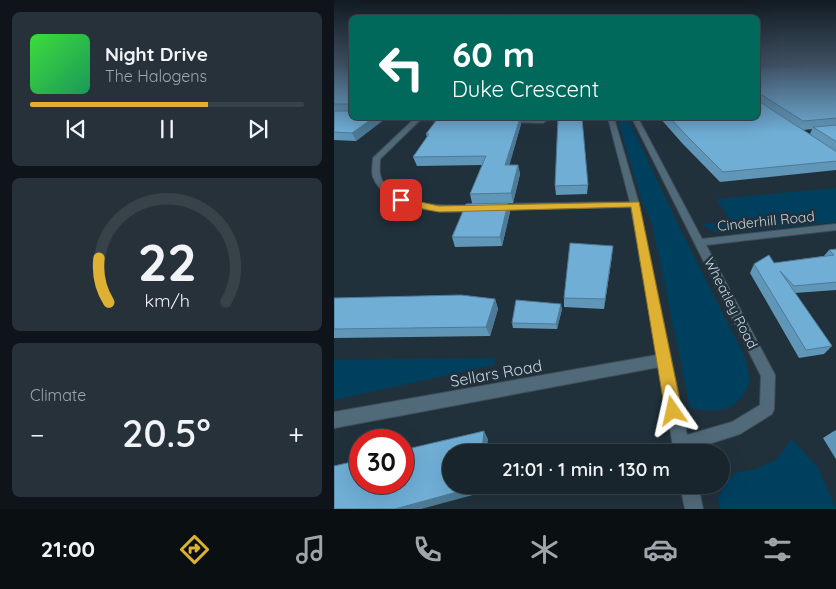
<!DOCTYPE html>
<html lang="en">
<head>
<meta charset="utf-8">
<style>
  :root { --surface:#19252d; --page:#263139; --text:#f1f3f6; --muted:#9fa5aa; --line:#374249; --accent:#deb133 }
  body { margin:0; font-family:Quicksand,sans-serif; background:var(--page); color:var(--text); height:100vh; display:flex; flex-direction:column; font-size:19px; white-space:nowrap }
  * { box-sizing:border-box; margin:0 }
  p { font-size:16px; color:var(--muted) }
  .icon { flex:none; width:28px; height:28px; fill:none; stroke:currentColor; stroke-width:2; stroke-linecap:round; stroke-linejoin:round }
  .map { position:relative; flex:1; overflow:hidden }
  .side { display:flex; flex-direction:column; gap:12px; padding:12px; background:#0e1419; width:334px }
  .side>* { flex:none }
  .hud { position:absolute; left:15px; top:15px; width:411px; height:105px; border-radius:8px; box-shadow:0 5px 20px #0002,0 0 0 1px var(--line); background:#00695c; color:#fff; overflow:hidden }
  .speed { position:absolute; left:15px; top:429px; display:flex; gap:10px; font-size:25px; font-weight:700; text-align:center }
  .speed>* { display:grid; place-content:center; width:65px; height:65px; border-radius:50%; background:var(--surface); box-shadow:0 5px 20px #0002,0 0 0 1px var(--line); line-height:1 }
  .speed .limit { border:8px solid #d22; background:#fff; color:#111 }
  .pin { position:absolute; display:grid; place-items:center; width:42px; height:42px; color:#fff; margin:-21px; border-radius:10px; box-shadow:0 2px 8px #0006 }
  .me { position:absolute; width:55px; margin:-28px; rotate:349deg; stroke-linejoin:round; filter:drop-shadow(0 0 4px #0008) }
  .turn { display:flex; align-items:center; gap:18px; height:105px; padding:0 20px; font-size:22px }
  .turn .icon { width:65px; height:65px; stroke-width:2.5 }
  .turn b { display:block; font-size:35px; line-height:42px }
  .big { font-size:38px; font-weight:600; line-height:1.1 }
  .side .tile { flex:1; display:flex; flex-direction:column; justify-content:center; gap:8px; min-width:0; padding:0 18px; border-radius:8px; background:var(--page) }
  .side .dial { align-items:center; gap:0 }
  .dial svg { height:130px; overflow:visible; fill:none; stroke:var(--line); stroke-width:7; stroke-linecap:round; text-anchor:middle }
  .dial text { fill:var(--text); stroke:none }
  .song { display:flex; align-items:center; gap:15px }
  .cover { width:60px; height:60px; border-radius:8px; background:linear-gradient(135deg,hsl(120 70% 55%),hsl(150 70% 35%)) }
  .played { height:5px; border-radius:2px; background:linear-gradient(90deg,var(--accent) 65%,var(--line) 65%) }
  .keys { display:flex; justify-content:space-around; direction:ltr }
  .heat { display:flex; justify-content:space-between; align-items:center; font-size:28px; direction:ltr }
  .trip { position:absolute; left:108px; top:444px; width:288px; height:50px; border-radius:25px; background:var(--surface); box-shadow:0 5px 20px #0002,0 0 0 1px var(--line); font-weight:600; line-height:50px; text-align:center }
  .dock { display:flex; height:80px; justify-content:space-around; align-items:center; background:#0a0f12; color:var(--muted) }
  .dock .icon { width:35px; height:35px }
  .dock .active { color:var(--accent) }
  .dock b { font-size:22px; color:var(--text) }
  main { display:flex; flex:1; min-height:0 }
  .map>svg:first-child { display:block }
  .green { fill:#00405f }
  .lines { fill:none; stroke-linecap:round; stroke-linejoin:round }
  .minor-casing { stroke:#3f4e58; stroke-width:2 }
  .minor { fill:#516a7a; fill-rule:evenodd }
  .wall { fill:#6096b8; fill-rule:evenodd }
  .shaded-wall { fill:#4e7a96 }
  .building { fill:#70aed6; stroke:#4e7a96 }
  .route { fill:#deb133; stroke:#907321 }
  .labels { text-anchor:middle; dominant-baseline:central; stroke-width:5; stroke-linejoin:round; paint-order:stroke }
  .street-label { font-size:14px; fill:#c9d3da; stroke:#21313c }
  .near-street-label { font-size:16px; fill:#c9d3da; stroke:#21313c }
</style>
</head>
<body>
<main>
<section class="side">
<div class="tile">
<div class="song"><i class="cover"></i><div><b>Night Drive</b><p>The Halogens</p></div></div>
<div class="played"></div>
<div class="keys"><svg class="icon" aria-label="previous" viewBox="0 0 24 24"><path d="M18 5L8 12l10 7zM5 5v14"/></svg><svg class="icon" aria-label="pause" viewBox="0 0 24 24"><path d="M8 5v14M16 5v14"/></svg><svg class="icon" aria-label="next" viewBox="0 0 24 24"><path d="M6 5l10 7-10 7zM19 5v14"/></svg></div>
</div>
<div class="tile dial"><svg viewBox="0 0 100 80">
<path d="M14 69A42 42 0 1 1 86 69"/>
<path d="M14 69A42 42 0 0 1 8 42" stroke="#deb133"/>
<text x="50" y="56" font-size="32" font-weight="700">22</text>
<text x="50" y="72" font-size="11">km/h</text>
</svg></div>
<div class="tile"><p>Climate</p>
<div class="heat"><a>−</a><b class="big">20.5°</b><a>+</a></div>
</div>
</section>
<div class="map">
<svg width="503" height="509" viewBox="0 0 503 509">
  <rect width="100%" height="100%" fill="#21313c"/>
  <g class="green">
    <path d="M283,118h11l54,115 62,122c1,6 4,13 5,19 1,7 -1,13 -4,18 -14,22 -32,20 -55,16l-38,-185 -10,-22z"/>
    <path d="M502,188v34l-112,11 -9,-1 -13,-8 30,-2 -16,-23z"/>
    <path d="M161,358l-1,7 -160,35v-40z"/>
    <path d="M458,439l26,29 18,41h-116l-2,-12 9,-16 10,-9 17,-2 22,-10z"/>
  </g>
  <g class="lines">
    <g class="minor-casing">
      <g id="minor">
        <path d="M471,64l1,2 -48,2v-2z"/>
        <path d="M59,118h57l2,1 -3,2 -29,-1 -40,39c0,5 -1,10 0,15 7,35 69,32 95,31l4,3 -1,2c-30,6 -92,0 -105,-33 -2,-6 0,-13 0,-19l40,-38h-17z"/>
        <path d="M274,118h6l25,86 48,231 45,-13 28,-17 1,-29 -129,-258h6l64,121 135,-15v6l-131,15 69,130 -1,34 -2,5 -32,20 -50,16v2h-16l-15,-85 -325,61v-16l323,-57 -26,-148 -134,3 -4,-3 4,-3 133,-2z"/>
        <path d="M173,119h36l3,2 -3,2 -34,-1 -3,-2z"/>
        <path d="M346,485h18l5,24h-18z"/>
      </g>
    </g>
    <use href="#minor" class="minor"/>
  </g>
  <g class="wall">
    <path d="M0,62h18v56h34l-30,23 -22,-1z"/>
    <path d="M445,62h58v108l-117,12 -38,-39 -22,-25h98v-50l34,-1 1,-4h-11zM478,129l-2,5 -7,-4z"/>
    <path d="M186,118l1,6 -12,41h9l2,9 -7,29h-5l2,9 -8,34 -47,1 -3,-10 20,-34 -2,-9 12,-29 -65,1 -4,-9 14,-20 -1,-3z"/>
    <path d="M254,185l-1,9 -31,1 -1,-9z"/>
    <path d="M503,249v41l-42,3 37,53 -8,8 -25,4 -49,-85 4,-9 20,-1 50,-7 5,-6z"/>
    <path d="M278,256l-8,53 -40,-2v-9z"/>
    <path d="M0,298l161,1 3,10 -8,27 -156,2z"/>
    <path d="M228,309l-5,20 -44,-1 -1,-5z"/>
    <path d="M503,430v31l-14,-23 11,-7z"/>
  </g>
  <g class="shaded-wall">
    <path d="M39,118h13l-30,23 -4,-8z"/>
    <path d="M186,118l1,6 -14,50 -2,-9z"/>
    <path d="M184,165l2,9 -7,29 -2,-10z"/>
    <path d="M174,203l2,9 -8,34 -2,-9z"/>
    <path d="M279,246l-1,10 -8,53 1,-10z"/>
    <path d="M161,299l3,10 -8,27 -4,-9z"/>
    <path d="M227,304l1,5 -5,20 -1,-5z"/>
    <path d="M150,431l4,8 -1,13h-5z"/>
    <path d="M145,485h5v7l-63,17h-26z"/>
  </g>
  <g class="building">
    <path d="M16,62h2v56h21l-21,15 -18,-1v-21h14l2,-5 -2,-2h-14v-39l15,2 2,-4z"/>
    <path d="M460,62h43v56l-34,3 -41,-26h-2v7l77,50v9l-114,11 -39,-39 -14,-15h88v-50l47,-1z"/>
    <path d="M104,118h82l-15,47h13l-7,28 -41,1 16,-38 -73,1 16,-23h-3z"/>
    <path d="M224,118h24l6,67 -33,1z"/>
    <path d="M503,125v17l-24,-15z"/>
    <path d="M174,203l-8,34h-48l14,-33z"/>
    <path d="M236,243l43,3 -8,53 -41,-1z"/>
    <path d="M503,249v33l-43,4 -14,-15 52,75 -26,4 -52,-86 15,-9 5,8 60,-8 -5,-5z"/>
    <path d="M127,295l34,4 -9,28 -152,2v-31z"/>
    <path d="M182,300l45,4 -5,20 -44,-1z"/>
    <path d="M150,431l-2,21h-32v33h29v1l-84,23h-61v-43l26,-6v22h43v-32z"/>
  </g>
  <linearGradient id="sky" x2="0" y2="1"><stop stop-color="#121b21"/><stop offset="0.47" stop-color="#3d4e61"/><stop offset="1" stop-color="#3d4e61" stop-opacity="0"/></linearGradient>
  <rect width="503" height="133" fill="url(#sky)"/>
  <path class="route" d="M63,197l42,9 200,-4 43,209 -3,6 -6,3 -6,-3 -2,-6 -34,-204 -192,5 -26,-5 -16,-5z"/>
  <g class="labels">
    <g class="street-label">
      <text transform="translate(432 221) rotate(-6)">Cinderhill Road</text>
      <text transform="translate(397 303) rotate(63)">Wheatley Road</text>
    </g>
    <g class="near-street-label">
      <text transform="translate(162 373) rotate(-10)">Sellars Road</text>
    </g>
  </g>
</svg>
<div class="speed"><div class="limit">30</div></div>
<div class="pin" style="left:67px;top:200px;background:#d93025"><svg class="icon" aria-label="arrive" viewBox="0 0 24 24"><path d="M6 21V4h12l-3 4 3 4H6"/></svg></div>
<svg class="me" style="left:339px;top:411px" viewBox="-20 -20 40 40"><path d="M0-17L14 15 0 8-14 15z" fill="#deb133" stroke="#fff" stroke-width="4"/></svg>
<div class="trip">21:01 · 1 min · 130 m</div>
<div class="hud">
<div class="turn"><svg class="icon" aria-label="left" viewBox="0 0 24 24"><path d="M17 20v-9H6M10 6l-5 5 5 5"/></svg><div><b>60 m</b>Duke Crescent</div></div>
</div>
</div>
</main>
<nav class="dock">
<b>21:00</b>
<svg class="icon active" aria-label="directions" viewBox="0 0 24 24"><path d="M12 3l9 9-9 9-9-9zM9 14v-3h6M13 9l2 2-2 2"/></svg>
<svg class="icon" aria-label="music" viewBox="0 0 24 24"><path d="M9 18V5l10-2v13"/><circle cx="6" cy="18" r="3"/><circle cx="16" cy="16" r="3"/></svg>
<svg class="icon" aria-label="phone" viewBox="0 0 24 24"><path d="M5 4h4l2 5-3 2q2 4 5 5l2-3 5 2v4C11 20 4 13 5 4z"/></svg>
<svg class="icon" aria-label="climate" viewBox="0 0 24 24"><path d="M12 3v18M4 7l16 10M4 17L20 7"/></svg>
<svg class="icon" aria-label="car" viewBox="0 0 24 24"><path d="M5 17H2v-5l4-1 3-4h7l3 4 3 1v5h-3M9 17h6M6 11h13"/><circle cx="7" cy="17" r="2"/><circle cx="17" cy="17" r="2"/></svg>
<svg class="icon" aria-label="filters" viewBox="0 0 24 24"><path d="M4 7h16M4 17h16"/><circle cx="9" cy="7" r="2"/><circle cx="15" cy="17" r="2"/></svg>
</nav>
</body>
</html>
